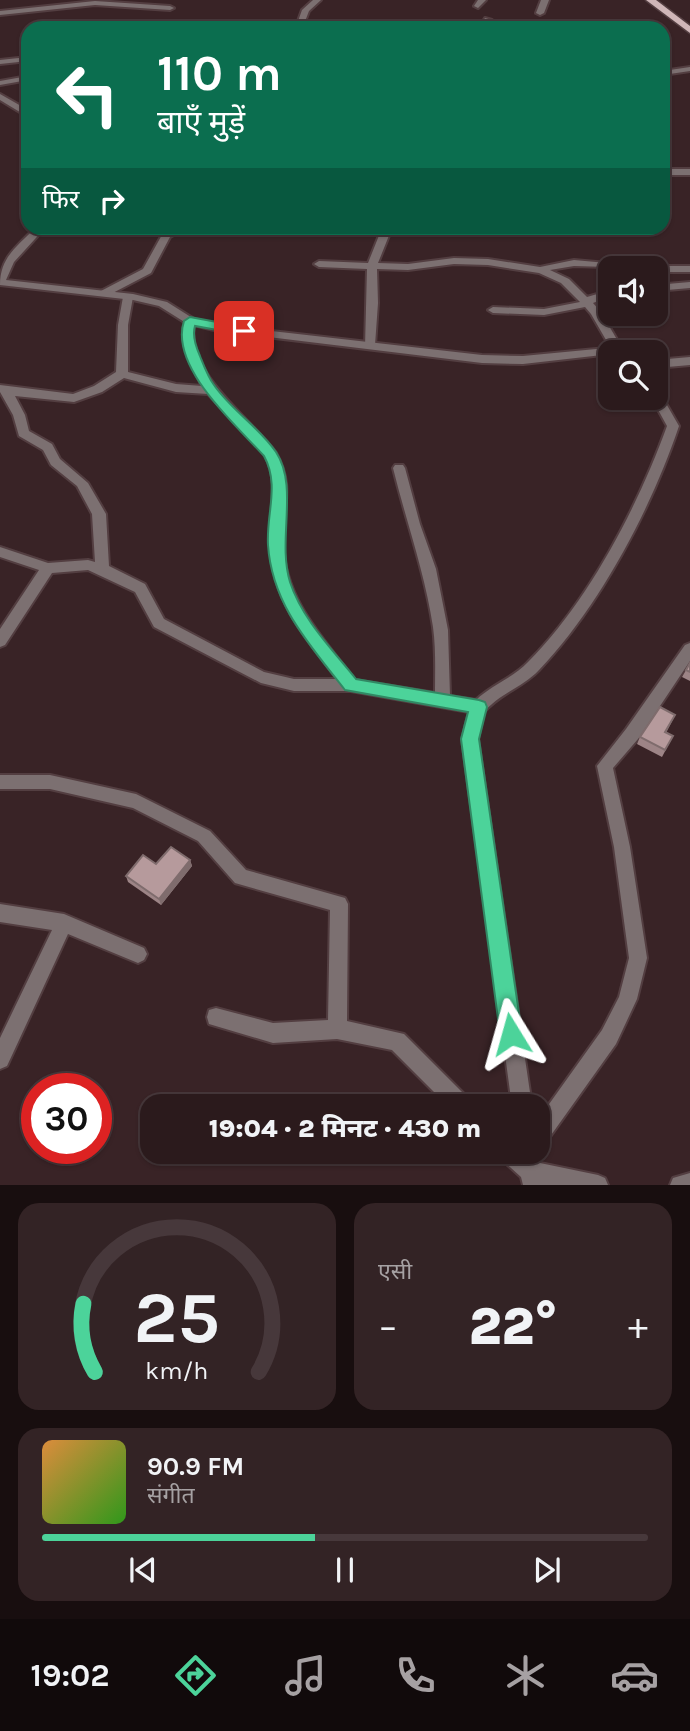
<!DOCTYPE html>
<html lang="hi">
<head>
<meta charset="utf-8">
<style>
  :root { --surface:#2b1a1c; --page:#332325; --text:#f1f3f6; --muted:#a6a1a3; --line:#47383b; --accent:#4cd39a }
  body { margin:0; font-family:Karla,"Noto Sans Devanagari",sans-serif; background:var(--page); color:var(--text); height:100vh; display:flex; flex-direction:column; font-size:26px; white-space:nowrap }
  * { box-sizing:border-box; margin:0 }
  p { font-size:23px; color:var(--muted) }
  .icon { flex:none; width:38px; height:38px; fill:none; stroke:currentColor; stroke-width:2; stroke-linecap:round; stroke-linejoin:round }
  .map { position:relative; height:1185px; overflow:hidden }
  .panel { display:flex; flex-direction:column; gap:18px; padding:18px; background:#180e0f; flex:1 }
  .panel>* { flex:none }
  .top-card { position:absolute; left:21px; top:21px; width:649px; height:214px; border-radius:21px; box-shadow:0 2px 5px #0004,0 0 0 2px var(--line); background:#0b6e4f; color:#fff; overflow:hidden }
  .tools { position:absolute; left:598px; top:256px; display:grid; gap:14px }
  .tools a { display:grid; place-items:center; width:70px; height:70px; border-radius:14px; background:var(--surface); box-shadow:0 2px 5px #0004,0 0 0 2px var(--line); font-size:35px }
  .speed { position:absolute; left:21px; top:1073px; display:flex; gap:14px; font-size:35px; font-weight:700; text-align:center }
  .speed>* { display:grid; place-content:center; width:91px; height:91px; border-radius:50%; background:var(--surface); box-shadow:0 2px 5px #0004,0 0 0 2px var(--line); line-height:1 }
  .speed .limit { border:10px solid #d22; background:#fff; color:#111 }
  .pin { position:absolute; display:grid; place-items:center; width:60px; height:60px; color:#fff; margin:-30px; border-radius:14px; box-shadow:0 4px 10px #0006 }
  .me { position:absolute; width:77px; margin:-38px; rotate:352deg; stroke-linejoin:round; filter:drop-shadow(0 0 5px #0008) }
  .turn { display:flex; align-items:center; gap:24px; height:147px; padding:0 21px; font-size:32px }
  .turn .icon { width:91px; height:91px; stroke-width:2.5 }
  .turn b { display:block; font-size:49px; line-height:60px }
  .then { display:flex; align-items:center; height:66px; padding:0 21px; background:#0003; gap:14px; font-size:26px }
  .big { font-size:52px; font-weight:800; line-height:1.1 }
  .panel .card { flex:1; display:flex; flex-direction:column; justify-content:center; gap:10px; min-width:0; padding:0 24px; border-radius:21px; background:var(--page) }
  .panel .dial { align-items:center; gap:0 }
  .dial svg { height:182px; overflow:visible; fill:none; stroke:var(--line); stroke-width:7; stroke-linecap:round; text-anchor:middle }
  .dial text { fill:var(--text); stroke:none }
  .song { display:flex; align-items:center; gap:21px }
  .cover { width:84px; height:84px; border-radius:10px; background:linear-gradient(135deg,hsl(30 70% 55%),hsl(110 70% 35%)) }
  .played { height:7px; border-radius:4px; background:linear-gradient(90deg,var(--accent) 45%,var(--line) 45%) }
  .keys { display:flex; justify-content:space-around; direction:ltr }
  .heat { display:flex; justify-content:space-between; align-items:center; font-size:38px; direction:ltr }
  .panel .tiles { flex:1; display:grid; gap:18px; grid-template-columns:1fr 1fr }
  .card:last-child { grid-column:span 2 }
  .trip { position:absolute; left:140px; top:1094px; width:410px; height:70px; border-radius:21px; background:var(--surface); box-shadow:0 2px 5px #0004,0 0 0 2px var(--line); font-weight:800; line-height:70px; text-align:center }
  .menu { display:flex; height:112px; justify-content:space-around; align-items:center; background:#110a0b; color:var(--muted) }
  .menu .icon { width:49px; height:49px }
  .menu .selected { color:var(--accent) }
  .menu b { font-size:32px; color:var(--text) }
  .map>svg:first-child { display:block }
  .lines { fill:none; stroke-linecap:round; stroke-linejoin:round }
  .minor-casing { stroke:#533e41; stroke-width:4 }
  .tertiary-casing { stroke:#533e41; stroke-width:4 }
  .primary-casing { stroke:#533e41; stroke-width:3 }
  .minor { fill:#7c7071; fill-rule:evenodd }
  .tertiary { fill:#7c7071; fill-rule:evenodd }
  .primary { fill:#cfb6b8; fill-rule:evenodd }
  .wall { fill:#9d8486 }
  .shaded-wall { fill:#7f6c6d }
  .building { fill:#b69a9c; stroke:#7f6c6d; stroke-width:2 }
  .route { fill:#4cd39a; stroke:#318964; stroke-width:2 }
</style>
</head>
<body>
<div class="map">
<svg width="690" height="1185" viewBox="0 0 690 1185">
  <rect width="100%" height="100%" fill="#392326"/>
  <g class="lines">
    <g class="minor-casing">
      <g id="minor">
        <path d="M313,0h8l-12,11 -5,13 70,2 4,2h-141l25,-5 35,1 5,-14z"/>
        <path d="M478,0h8l-8,8 -4,-2z"/>
        <path d="M541,0h8l-5,13 -4,2 -4,-2z"/>
        <path d="M95,1l75,5 4,2 -4,2 -75,-5 -95,10v-4z"/>
        <path d="M485,18l7,2 -5,8h-8z"/>
        <path d="M28,57v4l-28,3v-4z"/>
        <path d="M690,67v4l-27,4v-4z"/>
        <path d="M28,76v4l-28,5v-4z"/>
        <rect x="663" y="169" width="27" height="6"/>
        <path d="M174,228h12l-16,9 -19,36 -44,23h-8v-4l44,-23 20,-36z"/>
        <path d="M382,228h10l-14,35 30,1 46,-6 34,1 52,8 34,-7 66,6 1,2 -67,-2 -24,4 19,9 18,18 24,-7v6l-18,7 8,9 22,38 -10,2 -22,-38 -6,-7 -41,8 -51,-2 -5,-3 5,-3 51,2 36,-7 -19,-19 -22,-10 -51,-8 -34,-1 -46,6 -31,-1 1,34 -3,42 -2,2h-8l2,-78 -48,-2 -5,-3 5,-3 49,2z"/>
        <path d="M656,266h34v6h-34v-4h-4z"/>
        <path d="M690,282v6l-34,3v-6z"/>
        <path d="M128,294l5,3 -5,28v47l48,12 26,2c-10,-21 -26,-45 -16,-67h8l1,2c-13,51 55,96 81,132 19,34 6,55 7,90 1,56 40,95 72,137l80,13c0,-21 1,-44 -2,-66 -8,-54 -27,-106 -40,-159l2,-3h8l2,3 15,56 16,45 12,61 2,66 26,4c15,-15 37,-22 52,-38 61,-61 110,-156 139,-236l-16,-29h5v-5l4,1 19,33c-28,83 -79,180 -140,244 -16,17 -40,24 -55,42l-6,27 54,367h-20l-50,-367 7,-27 -118,-21h-57l-33,-8 -107,-56 -19,-35 -47,-22 -36,3 -47,72 -5,2v-18l39,-59 -39,-13v-10l48,16 40,-3 7,2 -3,-48 -15,-28 -26,-21 -8,-15 -24,-14 -6,-21 -13,-23v-7l73,9 21,-8 22,-14 2,-47 5,-28zM124,378l52,14 32,2 57,61c16,31 2,59 5,91 4,58 34,89 67,133h-43l-30,-7 -100,-53 -19,-35 -36,-18 -3,-52 -18,-31 -28,-24 -8,-15 -23,-13 -4,-16 -10,-19 59,6 28,-10z"/>
        <path d="M690,643v18l-52,78 -25,29 17,79 17,111 -10,41 -21,45 -72,101 -7,3v-27l65,-91 17,-33 10,-39 -15,-111 -17,-81 29,-37 59,-84z"/>
        <path d="M0,775h50l86,19 74,37 36,39 99,28 3,6 -1,117 57,13 65,65 3,7h-24l-56,-56 -55,-11 -64,4 -64,-19 -2,-7 2,-7 7,-2 57,15 55,-3 2,-110 -95,-27 -37,-42 -65,-33 -83,-19h-50z"/>
        <path d="M0,904l64,10 80,34 3,6 -3,6 -6,3 -70,-29 -61,132 -7,3v-31l52,-108 -52,-8z"/>
        <path d="M537,1150l3,13 58,12 7,3 3,7h-85l-2,-8 -20,-18 -3,-7h39z"/>
        <path d="M690,1173v12h-20l3,-7z"/>
      </g>
    </g>
    <g class="tertiary-casing">
      <g id="tertiary">
        <path d="M0,94l28,16v7l-28,-17z"/>
        <path d="M35,228h10l-31,34 -8,18 127,14 34,8 27,17 24,6 264,30 41,1 94,-9 10,5h-16v2l-88,10 -41,-1 -264,-32 -32,-8 -27,-17 -26,-6 -133,-15c0,-28 17,-38 35,-57z"/>
        <path d="M690,357v8l-34,3v-8z"/>
      </g>
    </g>
    <g class="primary-casing">
      <path id="primary" d="M646,0h10l34,26v7z"/>
    </g>
    <use href="#minor" class="minor"/>
    <use href="#tertiary" class="tertiary"/>
    <use href="#primary" class="primary"/>
  </g>
  <g class="wall">
    <path d="M690,663v18l-8,-4z"/>
    <path d="M675,715l-9,18 7,3 -11,21 -25,-13 3,-7z"/>
    <path d="M190,860l2,6 -31,39 -33,-23 -2,-6 30,-12z"/>
  </g>
  <path class="shaded-wall" d="M190,860l2,6 -31,39 -2,-6z"/>
  <g class="building">
    <path d="M690,663v9l-4,-2z"/>
    <path d="M660,707l15,8 -10,17 8,4 -8,14 -25,-13z"/>
    <path d="M171,847l19,13 -31,39 -33,-23 17,-21 13,9z"/>
  </g>
  <path class="route" d="M190,317l54,10 6,4 -6,4 -49,-9c-3,9 1,21 5,30 4,10 8,21 14,29 17,25 45,42 62,67 23,35 1,88 14,130 12,37 42,67 66,97l123,21 6,2 2,5 -8,32 43,295 -3,7 -8,4 -8,-4 -3,-7 -39,-295 7,-27 -123,-22c-35,-45 -73,-85 -77,-145 -2,-31 12,-60 -4,-89 -28,-31 -95,-89 -80,-135z"/>
</svg>
<div class="tools">
<a><svg class="icon" aria-label="sound" viewBox="0 0 24 24"><path d="M4 9h4l5-4v14l-5-4H4zM17 9q2 3 0 6"/></svg></a>
<a><svg class="icon" aria-label="search" viewBox="0 0 24 24"><circle cx="10" cy="10" r="6"/><path d="M15 15l6 6"/></svg></a>
</div>
<div class="speed"><div class="limit">30</div></div>
<div class="pin" style="left:244px;top:331px;background:#d93025"><svg class="icon" aria-label="arrive" viewBox="0 0 24 24"><path d="M6 21V4h12l-3 4 3 4H6"/></svg></div>
<svg class="me" style="left:511px;top:1034px" viewBox="-20 -20 40 40"><path d="M0-17L14 15 0 8-14 15z" fill="#4cd39a" stroke="#fff" stroke-width="4"/></svg>
<div class="trip">19:04 · 2 मिनट · 430 m</div>
<div class="top-card">
<div class="turn"><svg class="icon" aria-label="left" viewBox="0 0 24 24"><path d="M17 20v-9H6M10 6l-5 5 5 5"/></svg><div><b>110 m</b>बाएँ मुड़ें</div></div>
<div class="then">फिर<svg class="icon" aria-label="right" viewBox="0 0 24 24"><path d="M7 20v-9h11M14 6l5 5-5 5"/></svg></div>
</div>
</div>
<section class="panel">
<div class="tiles">
<div class="card dial"><svg viewBox="0 0 100 80">
<path d="M14 69A42 42 0 1 1 86 69"/>
<path d="M14 69A42 42 0 0 1 9 39" stroke="#4cd39a"/>
<text x="50" y="56" font-size="32" font-weight="700">25</text>
<text x="50" y="72" font-size="11">km/h</text>
</svg></div>
<div class="card"><p>एसी</p>
<div class="heat"><a>−</a><b class="big">22°</b><a>+</a></div>
</div>
<div class="card">
<div class="song"><i class="cover"></i><div><b>90.9 FM</b><p>संगीत</p></div></div>
<div class="played"></div>
<div class="keys"><svg class="icon" aria-label="previous" viewBox="0 0 24 24"><path d="M18 5L8 12l10 7zM5 5v14"/></svg><svg class="icon" aria-label="pause" viewBox="0 0 24 24"><path d="M8 5v14M16 5v14"/></svg><svg class="icon" aria-label="next" viewBox="0 0 24 24"><path d="M6 5l10 7-10 7zM19 5v14"/></svg></div>
</div>
</div>
</section>
<nav class="menu">
<b>19:02</b>
<svg class="icon selected" aria-label="directions" viewBox="0 0 24 24"><path d="M12 3l9 9-9 9-9-9zM9 14v-3h6M13 9l2 2-2 2"/></svg>
<svg class="icon" aria-label="music" viewBox="0 0 24 24"><path d="M9 18V5l10-2v13"/><circle cx="6" cy="18" r="3"/><circle cx="16" cy="16" r="3"/></svg>
<svg class="icon" aria-label="phone" viewBox="0 0 24 24"><path d="M5 4h4l2 5-3 2q2 4 5 5l2-3 5 2v4C11 20 4 13 5 4z"/></svg>
<svg class="icon" aria-label="climate" viewBox="0 0 24 24"><path d="M12 3v18M4 7l16 10M4 17L20 7"/></svg>
<svg class="icon" aria-label="car" viewBox="0 0 24 24"><path d="M5 17H2v-5l4-1 3-4h7l3 4 3 1v5h-3M9 17h6M6 11h13"/><circle cx="7" cy="17" r="2"/><circle cx="17" cy="17" r="2"/></svg>
</nav>
</body>
</html>
